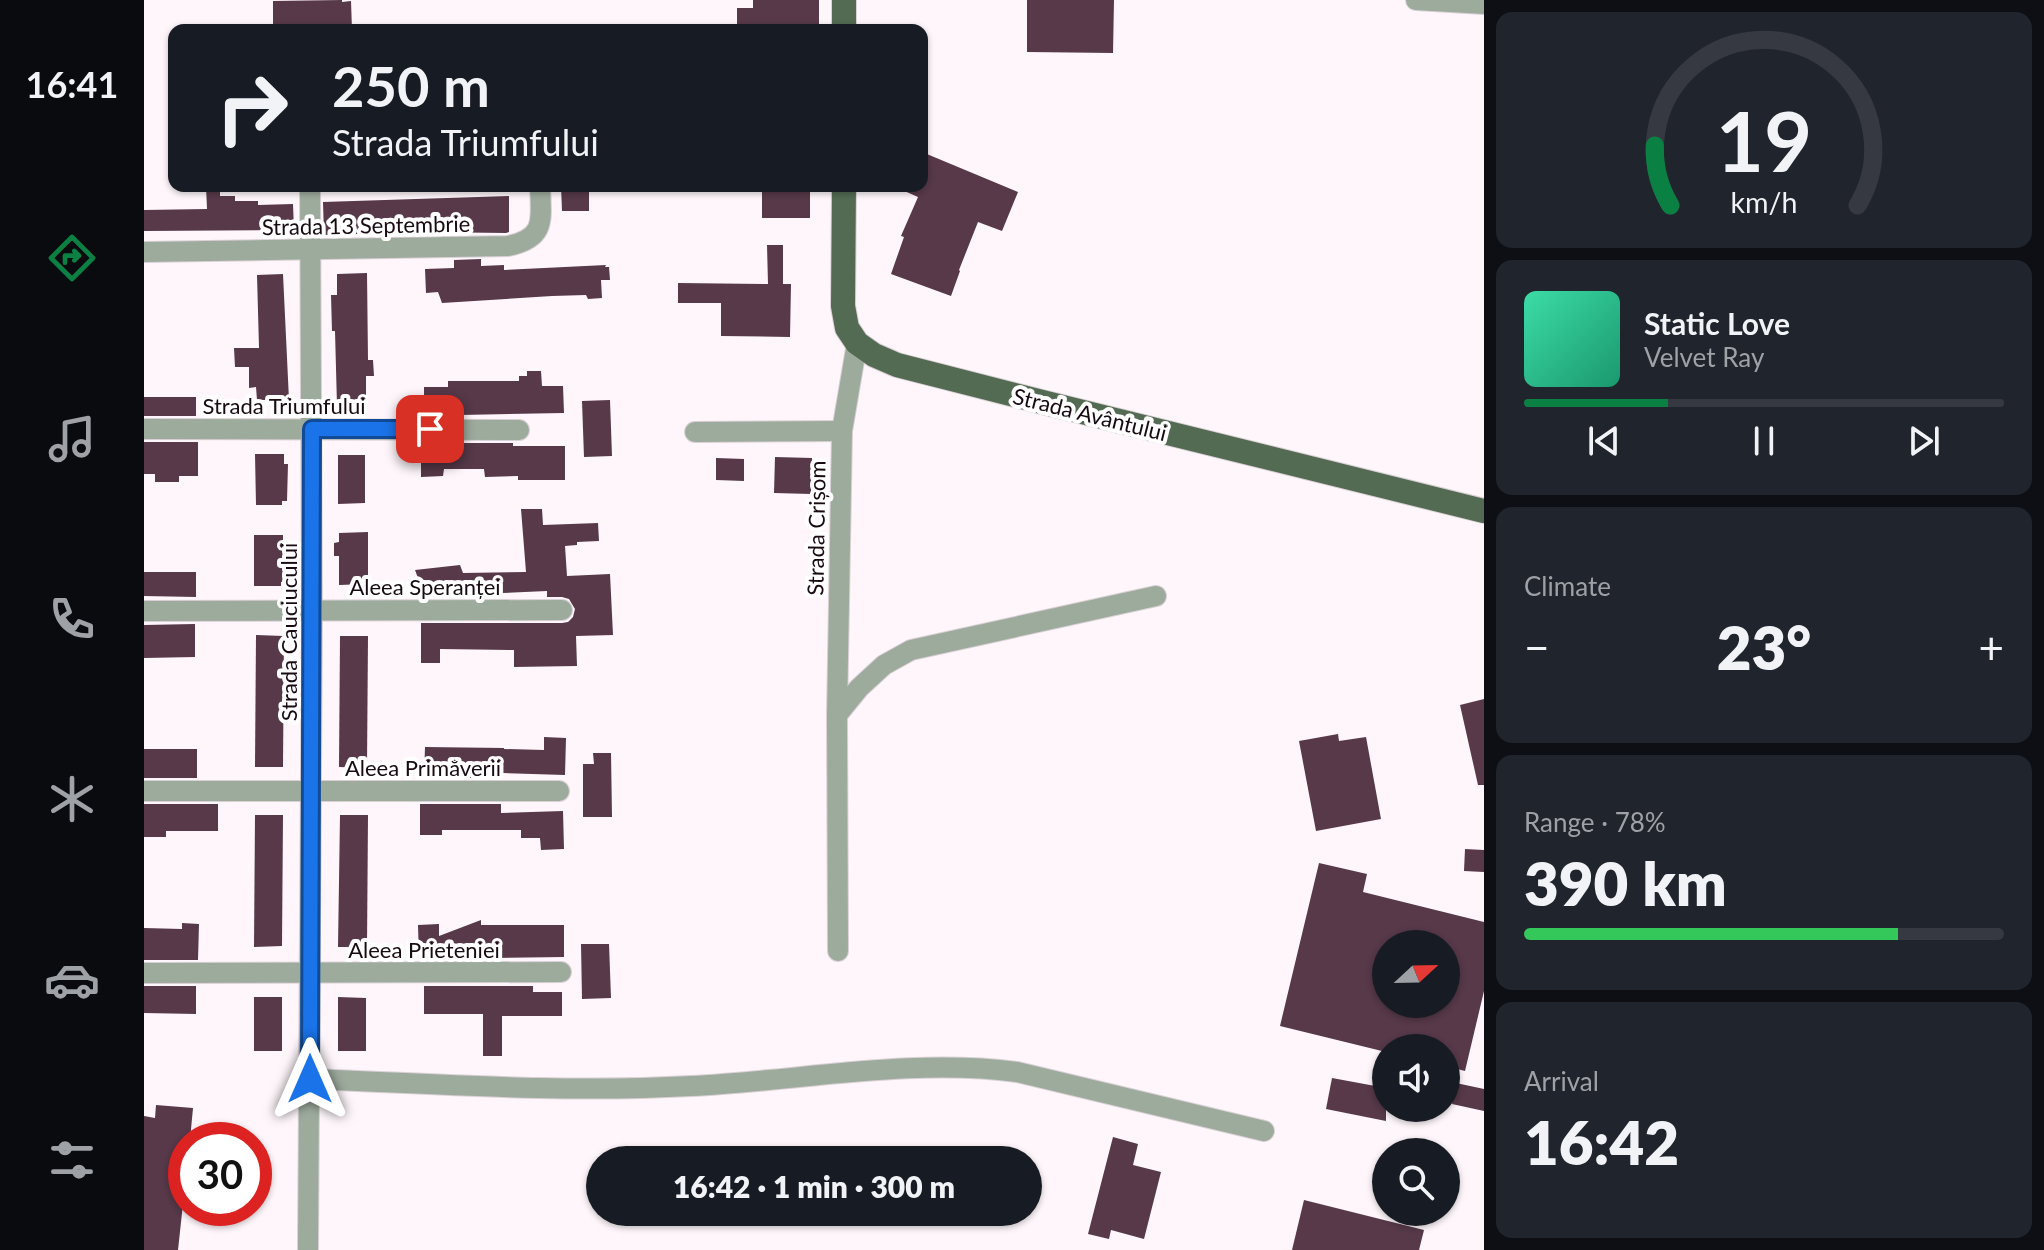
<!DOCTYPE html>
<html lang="en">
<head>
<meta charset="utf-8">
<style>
  :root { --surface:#171b24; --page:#20242c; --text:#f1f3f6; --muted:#9ea1a6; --line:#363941; --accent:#0b8043 }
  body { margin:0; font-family:Lato,sans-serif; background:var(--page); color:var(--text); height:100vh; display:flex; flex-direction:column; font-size:30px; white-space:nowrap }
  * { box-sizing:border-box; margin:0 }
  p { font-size:26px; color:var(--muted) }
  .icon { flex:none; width:44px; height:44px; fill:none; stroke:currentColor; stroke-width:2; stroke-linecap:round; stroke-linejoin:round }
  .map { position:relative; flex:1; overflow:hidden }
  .drawer { display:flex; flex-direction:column; gap:12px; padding:12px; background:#0d0f14; width:560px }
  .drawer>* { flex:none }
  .top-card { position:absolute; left:24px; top:24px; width:760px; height:168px; border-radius:16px; box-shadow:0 2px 6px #0004; background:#171b24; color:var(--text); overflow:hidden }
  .needle { width:52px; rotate:68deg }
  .tools { position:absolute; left:1228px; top:930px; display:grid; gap:16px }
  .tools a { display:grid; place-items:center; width:88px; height:88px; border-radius:50%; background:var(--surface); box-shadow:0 2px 6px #0004; font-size:40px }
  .speed { position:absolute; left:24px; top:1122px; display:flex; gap:16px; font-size:40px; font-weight:700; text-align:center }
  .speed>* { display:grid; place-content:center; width:104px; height:104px; border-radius:50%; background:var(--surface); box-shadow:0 2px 6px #0004; line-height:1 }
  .speed .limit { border:12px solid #d22; background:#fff; color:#111 }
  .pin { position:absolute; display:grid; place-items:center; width:68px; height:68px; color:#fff; margin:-34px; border-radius:16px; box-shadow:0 4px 12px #0006 }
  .me { position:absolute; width:88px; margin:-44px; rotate:0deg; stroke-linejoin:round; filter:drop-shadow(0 0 6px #0008) }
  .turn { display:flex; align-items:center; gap:28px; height:168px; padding:0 32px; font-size:36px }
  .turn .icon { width:104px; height:104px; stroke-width:2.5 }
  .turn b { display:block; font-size:56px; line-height:68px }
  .big { font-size:60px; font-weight:800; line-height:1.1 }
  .drawer .tile { flex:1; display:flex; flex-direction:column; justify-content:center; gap:12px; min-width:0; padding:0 28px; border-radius:16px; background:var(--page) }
  .drawer .dial { align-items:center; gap:0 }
  .dial svg { height:208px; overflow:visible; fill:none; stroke:var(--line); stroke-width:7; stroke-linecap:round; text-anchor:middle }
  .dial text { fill:var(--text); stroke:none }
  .song { display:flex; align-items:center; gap:24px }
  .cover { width:96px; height:96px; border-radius:12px; background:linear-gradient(135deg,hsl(160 70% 55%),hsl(160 70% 35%)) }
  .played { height:8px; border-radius:4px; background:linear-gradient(90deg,var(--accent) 30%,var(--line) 30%) }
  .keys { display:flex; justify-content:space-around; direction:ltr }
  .heat { display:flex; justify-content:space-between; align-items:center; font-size:44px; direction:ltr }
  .charge { height:12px; border-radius:6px; background:linear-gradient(90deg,#34c759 78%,var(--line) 0) }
  .trip { position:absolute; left:442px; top:1146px; width:456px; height:80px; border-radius:40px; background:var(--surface); box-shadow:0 2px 6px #0004; font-weight:800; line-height:80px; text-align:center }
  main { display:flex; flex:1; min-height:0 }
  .menu { display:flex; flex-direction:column; width:144px; justify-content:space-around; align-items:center; background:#090b0e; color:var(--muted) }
  .menu .icon { width:56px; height:56px }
  .menu .on { color:var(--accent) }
  .menu b { font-size:36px; color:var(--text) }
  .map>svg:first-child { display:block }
  .building { fill:#573949; fill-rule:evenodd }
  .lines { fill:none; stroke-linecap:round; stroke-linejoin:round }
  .minor-casing { stroke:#d9d0d5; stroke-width:22 }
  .major-casing { stroke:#d9d0d5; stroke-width:26 }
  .minor { stroke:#9dab9d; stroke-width:20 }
  .major { stroke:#536b52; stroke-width:24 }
  .route-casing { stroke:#114b97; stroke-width:20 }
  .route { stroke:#1a73e8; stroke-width:14 }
  .labels { text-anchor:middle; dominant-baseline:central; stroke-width:8; stroke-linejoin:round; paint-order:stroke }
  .street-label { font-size:22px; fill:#170b11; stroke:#fff }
</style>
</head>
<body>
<main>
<nav class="menu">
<b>16:41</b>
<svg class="icon on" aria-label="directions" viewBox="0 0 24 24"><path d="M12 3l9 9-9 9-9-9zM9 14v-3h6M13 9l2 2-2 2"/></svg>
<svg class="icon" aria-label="music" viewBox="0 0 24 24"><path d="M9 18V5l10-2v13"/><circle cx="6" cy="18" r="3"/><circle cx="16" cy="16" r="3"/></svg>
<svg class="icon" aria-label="phone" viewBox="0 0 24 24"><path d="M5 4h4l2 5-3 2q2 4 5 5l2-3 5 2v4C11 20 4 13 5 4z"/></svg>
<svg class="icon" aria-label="climate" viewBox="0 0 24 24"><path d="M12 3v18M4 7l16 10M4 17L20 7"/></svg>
<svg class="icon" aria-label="car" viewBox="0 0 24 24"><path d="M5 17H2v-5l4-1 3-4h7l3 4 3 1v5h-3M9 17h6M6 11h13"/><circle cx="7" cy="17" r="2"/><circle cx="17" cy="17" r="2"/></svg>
<svg class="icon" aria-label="filters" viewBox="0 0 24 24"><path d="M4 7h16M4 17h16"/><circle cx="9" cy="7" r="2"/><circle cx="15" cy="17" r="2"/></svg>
</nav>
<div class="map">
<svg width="1340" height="1250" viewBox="0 0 1340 1250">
  <rect width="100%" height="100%" fill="#fef6fa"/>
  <g class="building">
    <path d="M198,0v2l9,-1 1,29h-79v-29z"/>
    <path d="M609,0h66v30h-82v-22h16z"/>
    <path d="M883,0h87l-1,53 -86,-1z"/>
    <path d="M778,152l96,40 -16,39 -24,-9 -19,48 1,1 -9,25 -60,-22 13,-37 -3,-1 17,-39 -25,-11h29z"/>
    <path d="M62,186h14v10h15v5h23v4l35,-1 1,26 -150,1v-21l63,-1z"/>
    <path d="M417,186h28v25h-27z"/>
    <rect x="618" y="186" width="48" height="32"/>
    <path d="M365,196v36l-3,1 -82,-1 -100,3 -1,-33z"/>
    <path d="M623,245h16v39h8l-1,53 -69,-1v-33h-43v-20l90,1z"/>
    <path d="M337,259v7l23,-1v5l102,-5 -1,2h4l1,13h-9l1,18 -14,1 -2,-4 -34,1 -110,7 -4,-11 -12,1 -1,-24 29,-1v-8z"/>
    <path d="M223,273l1,87h5l1,16h-8v30h-29l-2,-75h-3l-1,-36h6v-21z"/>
    <path d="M139,274l6,126h-32l-1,-13 -7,1v-21h-14l-1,-19h25l-2,-73z"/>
    <path d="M383,371h14l1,15h21l1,27 -104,2v2l-36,-2v-28h24v-6h71v-5h8z"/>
    <rect x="0" y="397" width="52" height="19"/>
    <path d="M466,400l2,56 -28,1 -2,-56z"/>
    <path d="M0,442h54v34h-19v6h-24v-8h-11z"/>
    <path d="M277,443h92v3h52v34h-47v-4l-33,1 -1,-8h-40l-1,7 -22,1z"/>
    <path d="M111,454h29v10h4l-1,37h-5v4h-26z"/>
    <path d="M194,455h27v48l-27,1z"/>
    <path d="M631,457l37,1 -1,36 -37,-1z"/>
    <path d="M572,458l28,1v22l-28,-1z"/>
    <path d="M377,509h21l1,16 55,-2 1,18 -22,1v3l-12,1 2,30 43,-2 3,61 -37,1 1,30 -63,1v-17l-74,-1v14h-19v-40h141l6,-1 5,-5 2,-8 -6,-10 -7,-2h-15v-6l-45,2v4h-77l-10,-27 45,-5 3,8 63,-1z"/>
    <path d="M224,532v52l-29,1v-29h-5v-13l5,-1v-9z"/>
    <path d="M110,535h29v10h3v36l-5,1v4h-27z"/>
    <path d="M0,572h52v25l-52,-1z"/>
    <path d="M51,624v33l-51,1v-33z"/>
    <path d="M112,635l28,1 -1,131h-28z"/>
    <path d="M196,636h28l-1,132 -28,-1z"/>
    <path d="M1340,699v86h-6l-18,-80z"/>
    <path d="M1194,734l1,7 27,-4 15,82 -65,12 -17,-90z"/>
    <path d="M400,737l22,1 -1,37 -62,-2v5h-79l1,-31 79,1v1l40,1z"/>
    <rect x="0" y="749" width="53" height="29"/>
    <path d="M449,753h18l1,64h-29v-53h11z"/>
    <path d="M0,804h74v27h-52v6h-22z"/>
    <path d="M276,804h81v9l62,-2 1,38 -23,1 -1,-12h-19v-8h-79v5h-22z"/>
    <path d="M111,815h28l-1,131 -28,1z"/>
    <path d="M196,815h28l-1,132h-29z"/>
    <path d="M1321,849l19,1v22l-20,-1z"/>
    <path d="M1175,863l48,11 -4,18 121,30v69l-19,80 -19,-5v-18h-60v4l-106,-26zM1242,944h60v60h-60z"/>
    <path d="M337,920v5h83v32l-145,2 -1,-34 21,-1v12z"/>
    <path d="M38,923l17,1 -1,36h-54v-32l38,1z"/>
    <path d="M437,944h28l2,54 -29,1z"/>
    <path d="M0,986h52v28l-52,-1z"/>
    <path d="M280,986h109v6h29v24h-60v40h-19v-42h-59z"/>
    <rect x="110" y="997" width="28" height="54"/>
    <path d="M194,997l28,1v53h-28z"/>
    <path d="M1188,1078l54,10v33l-60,-12z"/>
    <path d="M1312,1083l28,6v22l-32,-7z"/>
    <path d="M12,1105l37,3 -3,32h-4v36l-8,74h-34v-134l11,2z"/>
    <path d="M969,1137l25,7 -5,21 28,7 -17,67 -33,-9 -2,9 -21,-5z"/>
    <path d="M1160,1200l120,30 -5,20h-127z"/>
  </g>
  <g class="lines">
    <g class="minor-casing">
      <g id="minor">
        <path d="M1272,0l68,4"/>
        <path d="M0,252l364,-6c39,-8 33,-27 32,-60"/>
        <path d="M0,429l375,1"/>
        <path d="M551,432l147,-1"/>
        <path d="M0,611l418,-1"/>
        <path d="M693,715l22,-27 25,-23 27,-15 245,-54"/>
        <path d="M0,791h415"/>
        <path d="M694,951l-1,-236 5,-284 15,-88"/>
        <path d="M0,973l417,-1"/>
        <path d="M166,1079c127,5 254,14 381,7 107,-5 219,-28 326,-14l247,59"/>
        <path d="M164,1250l4,-640 -2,-424"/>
      </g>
    </g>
    <g class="major-casing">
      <g id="major">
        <path d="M700,30v-30"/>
        <path d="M700,186l-1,120 4,22 10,15 17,12 23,10 149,38 438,108"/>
      </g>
    </g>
    <use href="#minor" class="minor"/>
    <use href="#major" class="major"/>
  </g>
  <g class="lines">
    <g class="route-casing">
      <path id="route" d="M166,1079l2,-650h118"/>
    </g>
    <use href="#route" class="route"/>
  </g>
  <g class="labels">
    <g class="street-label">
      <text transform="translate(222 225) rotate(-1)">Strada 13 Septembrie</text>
      <text x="140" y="405">Strada Triumfului</text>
      <text transform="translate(946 414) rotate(14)">Strada Avântului</text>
      <text transform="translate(672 528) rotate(-89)">Strada Crișom</text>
      <text x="281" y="586">Aleea Speranței</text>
      <text transform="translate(144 632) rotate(-90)">Strada Cauciucului</text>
      <text x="279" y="767">Aleea Primăverii</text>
      <text x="280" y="949">Aleea Prieteniei</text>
    </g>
  </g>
</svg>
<div class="tools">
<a><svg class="needle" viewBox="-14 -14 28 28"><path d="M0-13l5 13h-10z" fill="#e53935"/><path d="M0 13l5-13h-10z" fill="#9ea1a6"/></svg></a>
<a><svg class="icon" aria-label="sound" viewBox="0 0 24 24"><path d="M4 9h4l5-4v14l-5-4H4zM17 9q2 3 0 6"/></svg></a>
<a><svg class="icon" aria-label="search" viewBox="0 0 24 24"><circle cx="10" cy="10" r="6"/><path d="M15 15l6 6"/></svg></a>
</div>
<div class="speed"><div class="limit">30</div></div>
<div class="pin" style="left:286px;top:429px;background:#d93025"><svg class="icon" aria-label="arrive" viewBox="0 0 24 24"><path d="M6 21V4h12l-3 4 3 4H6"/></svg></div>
<svg class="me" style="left:166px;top:1079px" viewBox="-20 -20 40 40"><path d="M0-17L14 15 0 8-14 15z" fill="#1a73e8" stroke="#fff" stroke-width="4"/></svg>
<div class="trip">16:42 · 1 min · 300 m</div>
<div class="top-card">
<div class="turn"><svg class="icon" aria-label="right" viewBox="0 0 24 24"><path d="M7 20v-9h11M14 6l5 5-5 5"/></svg><div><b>250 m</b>Strada Triumfului</div></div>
</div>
</div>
<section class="drawer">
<div class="tile dial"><svg viewBox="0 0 100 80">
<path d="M14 69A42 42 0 1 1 86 69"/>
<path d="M14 69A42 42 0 0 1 8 46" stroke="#0b8043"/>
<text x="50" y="56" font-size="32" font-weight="700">19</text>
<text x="50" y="72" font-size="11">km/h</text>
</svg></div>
<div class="tile">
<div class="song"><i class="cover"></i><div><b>Static Love</b><p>Velvet Ray</p></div></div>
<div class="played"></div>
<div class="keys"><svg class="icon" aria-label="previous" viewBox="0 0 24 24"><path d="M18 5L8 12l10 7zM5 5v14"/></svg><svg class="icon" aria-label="pause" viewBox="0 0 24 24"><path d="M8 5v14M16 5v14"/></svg><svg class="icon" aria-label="next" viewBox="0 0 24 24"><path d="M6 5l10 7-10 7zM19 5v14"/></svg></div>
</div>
<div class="tile"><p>Climate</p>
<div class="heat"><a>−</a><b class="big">23°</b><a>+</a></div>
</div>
<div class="tile"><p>Range · 78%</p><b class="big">390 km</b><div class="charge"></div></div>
<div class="tile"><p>Arrival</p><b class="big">16:42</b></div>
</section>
</main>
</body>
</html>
